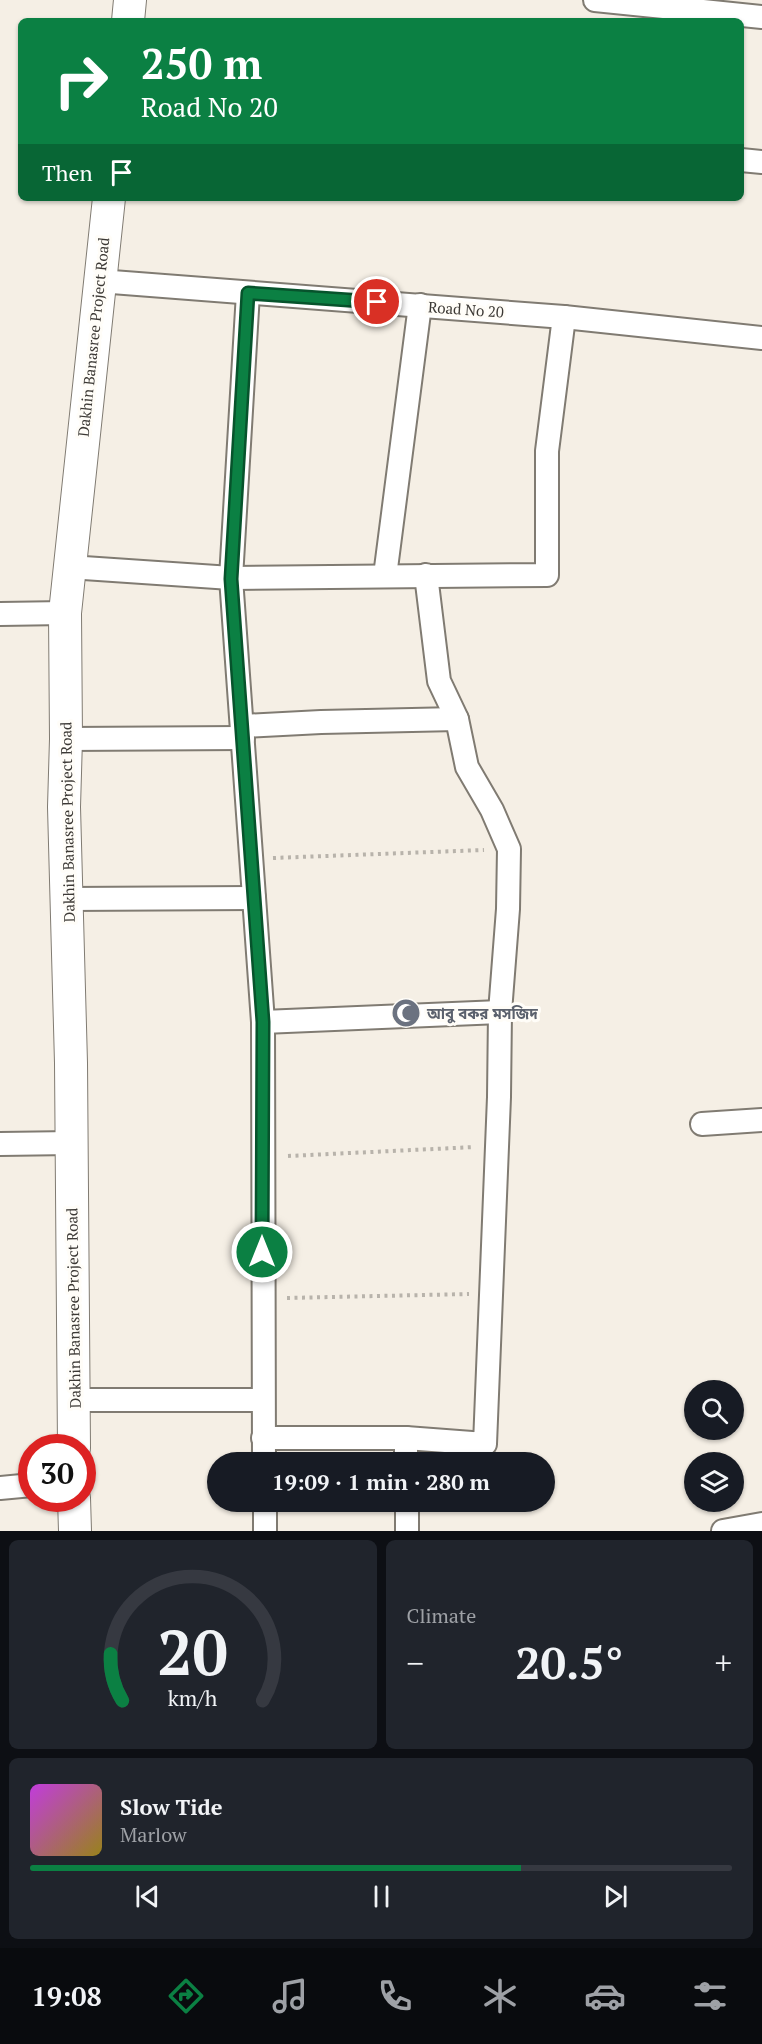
<!DOCTYPE html>
<html lang="en">
<head>
<meta charset="utf-8">
<style>
  :root { --surface:#171b24; --page:#20242c; --text:#f1f3f6; --muted:#9ea1a6; --line:#363941; --accent:#0b8043 }
  body { margin:0; font-family:"PT Serif","Noto Sans Bengali",serif; background:var(--page); color:var(--text); height:100vh; display:flex; flex-direction:column; font-size:22px; white-space:nowrap }
  * { box-sizing:border-box; margin:0 }
  p { font-size:20px; color:var(--muted) }
  .icon { flex:none; width:33px; height:33px; fill:none; stroke:currentColor; stroke-width:2; stroke-linecap:round; stroke-linejoin:round }
  .map { position:relative; height:1531px; overflow:hidden }
  .sheet { display:flex; flex-direction:column; gap:9px; padding:9px; background:#0d0f14; flex:1 }
  .sheet>* { flex:none }
  .banner { position:absolute; left:18px; top:18px; width:726px; height:183px; border-radius:9px; box-shadow:0 2px 4px #0004; background:#0b8043; color:#fff; overflow:hidden }
  .tools { position:absolute; left:684px; top:1380px; display:grid; gap:12px }
  .tools a { display:grid; place-items:center; width:60px; height:60px; border-radius:50%; background:var(--surface); box-shadow:0 2px 4px #0004; font-size:30px }
  .speed { position:absolute; left:18px; top:1434px; display:flex; gap:12px; font-size:30px; font-weight:700; text-align:center }
  .speed>* { display:grid; place-content:center; width:78px; height:78px; border-radius:50%; background:var(--surface); box-shadow:0 2px 4px #0004; line-height:1 }
  .speed .limit { border:9px solid #d22; background:#fff; color:#111 }
  .pin { position:absolute; display:grid; place-items:center; width:51px; height:51px; color:#fff; margin:-26px; border:3px solid #fff; border-radius:50%; box-shadow:0 2px 6px #0007 }
  .me { position:absolute; width:66px; margin:-33px; rotate:0deg; stroke-linejoin:round; filter:drop-shadow(0 0 4px #0008) }
  .turn { display:flex; align-items:center; gap:21px; height:126px; padding:0 24px; font-size:27px }
  .turn .icon { width:78px; height:78px; stroke-width:2.5 }
  .turn b { display:block; font-size:42px; line-height:51px }
  .then { display:flex; align-items:center; height:57px; padding:0 24px; background:#0003; gap:12px; font-size:22px }
  .big { font-size:45px; font-weight:700; line-height:1.1 }
  .sheet .card { flex:1; display:flex; flex-direction:column; justify-content:center; gap:9px; min-width:0; padding:0 21px; border-radius:9px; background:var(--page) }
  .sheet .dial { align-items:center; gap:0 }
  .dial svg { height:156px; overflow:visible; fill:none; stroke:var(--line); stroke-width:7; stroke-linecap:round; text-anchor:middle }
  .dial text { fill:var(--text); stroke:none }
  .song { display:flex; align-items:center; gap:18px }
  .cover { width:72px; height:72px; border-radius:9px; background:linear-gradient(135deg,hsl(290 70% 55%),hsl(50 70% 35%)) }
  .played { height:6px; border-radius:3px; background:linear-gradient(90deg,var(--accent) 70%,var(--line) 70%) }
  .keys { display:flex; justify-content:space-around; direction:ltr }
  .heat { display:flex; justify-content:space-between; align-items:center; font-size:33px; direction:ltr }
  .sheet .tiles { flex:1; display:grid; gap:9px; grid-template-columns:1fr 1fr }
  .card:last-child { grid-column:span 2 }
  .trip { position:absolute; left:207px; top:1452px; width:348px; height:60px; border-radius:30px; background:var(--surface); box-shadow:0 2px 4px #0004; font-weight:700; line-height:60px; text-align:center }
  .tabs { display:flex; height:96px; justify-content:space-around; align-items:center; background:#090b0e; color:var(--muted) }
  .tabs .icon { width:42px; height:42px }
  .tabs .active { color:var(--accent) }
  .tabs b { font-size:27px; color:var(--text) }
  .map>svg:first-child { display:block }
  .lines { fill:none; stroke-linecap:round; stroke-linejoin:round }
  .street-casing { stroke:#807b72; stroke-width:26 }
  .secondary-casing { stroke:#807b72; stroke-width:34 }
  .path { stroke:#b8b3ab; stroke-width:4; stroke-dasharray:3 4.5; stroke-linecap:butt }
  .street { stroke:#fff; stroke-width:22 }
  .secondary { stroke:#fff; stroke-width:32 }
  .route-casing { stroke:#07532c; stroke-width:15 }
  .route { stroke:#0b8043; stroke-width:10 }
  .labels { text-anchor:middle; dominant-baseline:central; stroke-width:6; stroke-linejoin:round; paint-order:stroke }
  .street-label { font-size:15px; fill:#3c3935; stroke:#fffdf8 }
  .worship-label { font-size:15px; font-weight:bold; fill:#5b616d; stroke:#fffdf8; text-anchor:start }
</style>
</head>
<body>
<div class="map">
<svg width="762" height="1531" viewBox="0 0 762 1531">
  <rect width="100%" height="100%" fill="#f5efe5"/>
  <g class="lines">
    <g class="street-casing">
      <g id="street">
        <path d="M595,0l167,17"/>
        <path d="M741,160l21,2"/>
        <path d="M99,281l465,36 198,21"/>
        <path d="M248,293l-17,285 32,444 1,440"/>
        <path d="M69,567l162,11 316,-3v-124l17,-134"/>
        <path d="M426,575l13,106 18,38"/>
        <path d="M385,576l35,-271"/>
        <path d="M0,614l65,-1"/>
        <path d="M242,726l79,-4 136,-3 10,48 25,43 17,39 -1,60 -8,103 -1,85 -14,347 -79,-6"/>
        <path d="M66,739l177,-1"/>
        <path d="M67,899l187,-1"/>
        <path d="M263,1022l237,-10"/>
        <path d="M702,1124l60,-4"/>
        <path d="M0,1144l72,-1"/>
        <path d="M75,1400h187"/>
        <path d="M263,1438h143v24"/>
        <path d="M0,1488l32,-3"/>
        <path d="M265,1502v29"/>
        <path d="M407,1502v29"/>
        <path d="M723,1531l39,-7"/>
      </g>
    </g>
    <g class="secondary-casing">
      <g id="secondary">
        <path d="M128,21l2,-21"/>
        <path d="M74,1448l-3,-385 -7,-256 2,-68 -1,-126 44,-415"/>
        <path d="M74,1498l1,33"/>
      </g>
    </g>
    <g class="path">
      <path d="M273,858l211,-8"/>
      <path d="M288,1156l187,-9"/>
      <path d="M287,1298l182,-4"/>
    </g>
    <use href="#street" class="street"/>
    <use href="#secondary" class="secondary"/>
  </g>
  <g class="lines">
    <g class="route-casing">
      <path id="route" d="M262,1252l1,-230 -32,-443 17,-286 129,9"/>
    </g>
    <use href="#route" class="route"/>
  </g>
  <defs>
    <g id="mosque-disc" transform="scale(1.5)"><circle r="9.5" fill="#6b7280" stroke="#fffdf8"/><path d="M3.5-4.9A6 6 0 1 0 3.5 4.9A5 5 0 1 1 3.5-4.9Z" fill="#fff"/></g>
  </defs>
  <g fill-rule="evenodd">
    <use href="#mosque-disc" x="406" y="1013"/>
  </g>
  <g class="labels">
    <g class="street-label">
      <text transform="translate(466 309) rotate(4)">Road No 20</text>
      <text transform="translate(93 337) rotate(-84)">Dakhin Banasree Project Road</text>
      <text transform="translate(67 822) rotate(-91)">Dakhin Banasree Project Road</text>
      <text transform="translate(73 1308) rotate(-91)">Dakhin Banasree Project Road</text>
    </g>
    <g class="worship-label">
      <text x="427" y="1013">আবু বকর মসজিদ</text>
    </g>
  </g>
</svg>
<div class="tools">
<a><svg class="icon" aria-label="search" viewBox="0 0 24 24"><circle cx="10" cy="10" r="6"/><path d="M15 15l6 6"/></svg></a>
<a><svg class="icon" aria-label="layers" viewBox="0 0 24 24"><path d="M12 4l9 5-9 5-9-5zM3 14l9 5 9-5"/></svg></a>
</div>
<div class="speed"><div class="limit">30</div></div>
<div class="pin" style="left:377px;top:302px;background:#d93025"><svg class="icon" aria-label="arrive" viewBox="0 0 24 24"><path d="M6 21V4h12l-3 4 3 4H6"/></svg></div>
<svg class="me" style="left:262px;top:1252px" viewBox="-20 -20 40 40"><circle r="17" fill="#0b8043" stroke="#fff" stroke-width="3"/><path d="M0-11L8 9 0 5-8 9z" fill="#fff"/></svg>
<div class="trip">19:09 · 1 min · 280 m</div>
<div class="banner">
<div class="turn"><svg class="icon" aria-label="right" viewBox="0 0 24 24"><path d="M7 20v-9h11M14 6l5 5-5 5"/></svg><div><b>250 m</b>Road No 20</div></div>
<div class="then">Then<svg class="icon" aria-label="arrive" viewBox="0 0 24 24"><path d="M6 21V4h12l-3 4 3 4H6"/></svg></div>
</div>
</div>
<section class="sheet">
<div class="tiles">
<div class="card dial"><svg viewBox="0 0 100 80">
<path d="M14 69A42 42 0 1 1 86 69"/>
<path d="M14 69A42 42 0 0 1 8 45" stroke="#0b8043"/>
<text x="50" y="56" font-size="32" font-weight="700">20</text>
<text x="50" y="72" font-size="11">km/h</text>
</svg></div>
<div class="card"><p>Climate</p>
<div class="heat"><a>−</a><b class="big">20.5°</b><a>+</a></div>
</div>
<div class="card">
<div class="song"><i class="cover"></i><div><b>Slow Tide</b><p>Marlow</p></div></div>
<div class="played"></div>
<div class="keys"><svg class="icon" aria-label="previous" viewBox="0 0 24 24"><path d="M18 5L8 12l10 7zM5 5v14"/></svg><svg class="icon" aria-label="pause" viewBox="0 0 24 24"><path d="M8 5v14M16 5v14"/></svg><svg class="icon" aria-label="next" viewBox="0 0 24 24"><path d="M6 5l10 7-10 7zM19 5v14"/></svg></div>
</div>
</div>
</section>
<nav class="tabs">
<b>19:08</b>
<svg class="icon active" aria-label="directions" viewBox="0 0 24 24"><path d="M12 3l9 9-9 9-9-9zM9 14v-3h6M13 9l2 2-2 2"/></svg>
<svg class="icon" aria-label="music" viewBox="0 0 24 24"><path d="M9 18V5l10-2v13"/><circle cx="6" cy="18" r="3"/><circle cx="16" cy="16" r="3"/></svg>
<svg class="icon" aria-label="phone" viewBox="0 0 24 24"><path d="M5 4h4l2 5-3 2q2 4 5 5l2-3 5 2v4C11 20 4 13 5 4z"/></svg>
<svg class="icon" aria-label="climate" viewBox="0 0 24 24"><path d="M12 3v18M4 7l16 10M4 17L20 7"/></svg>
<svg class="icon" aria-label="car" viewBox="0 0 24 24"><path d="M5 17H2v-5l4-1 3-4h7l3 4 3 1v5h-3M9 17h6M6 11h13"/><circle cx="7" cy="17" r="2"/><circle cx="17" cy="17" r="2"/></svg>
<svg class="icon" aria-label="filters" viewBox="0 0 24 24"><path d="M4 7h16M4 17h16"/><circle cx="9" cy="7" r="2"/><circle cx="15" cy="17" r="2"/></svg>
</nav>
</body>
</html>
